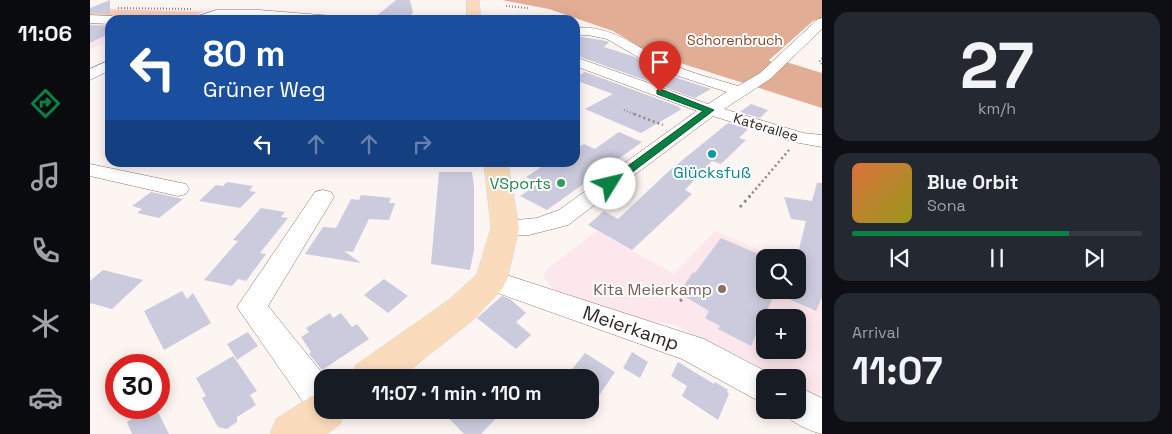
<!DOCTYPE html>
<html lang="en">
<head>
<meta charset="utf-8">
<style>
  :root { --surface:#171b24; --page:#242831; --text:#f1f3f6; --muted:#9ea1a6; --line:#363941; --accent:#0b8043 }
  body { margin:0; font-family:"Space Grotesk",sans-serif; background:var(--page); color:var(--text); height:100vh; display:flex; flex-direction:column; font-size:19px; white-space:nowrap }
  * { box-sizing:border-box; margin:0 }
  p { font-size:16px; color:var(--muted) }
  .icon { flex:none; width:28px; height:28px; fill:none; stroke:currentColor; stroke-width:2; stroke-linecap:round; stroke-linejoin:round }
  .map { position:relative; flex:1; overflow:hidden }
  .drawer { display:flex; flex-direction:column; gap:12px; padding:12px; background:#0d0f14; width:350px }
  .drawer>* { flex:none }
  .top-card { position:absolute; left:15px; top:15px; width:475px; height:152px; border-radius:15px; box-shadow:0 2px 12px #0003; background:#1a4fa0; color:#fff; overflow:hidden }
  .tools { position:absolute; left:666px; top:249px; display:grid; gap:10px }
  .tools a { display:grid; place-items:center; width:50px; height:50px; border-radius:10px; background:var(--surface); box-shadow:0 2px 12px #0003; font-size:25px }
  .speed { position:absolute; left:15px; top:354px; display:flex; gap:10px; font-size:25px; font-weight:700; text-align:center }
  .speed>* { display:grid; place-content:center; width:65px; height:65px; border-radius:50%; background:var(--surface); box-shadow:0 2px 12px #0003; line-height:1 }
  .speed .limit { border:8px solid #d22; background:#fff; color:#111 }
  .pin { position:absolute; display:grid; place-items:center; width:42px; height:42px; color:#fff; margin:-51px -21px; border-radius:50% 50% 50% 0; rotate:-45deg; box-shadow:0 0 5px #0007 }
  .pin .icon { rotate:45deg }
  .me { position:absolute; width:55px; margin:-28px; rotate:54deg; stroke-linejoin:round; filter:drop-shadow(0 0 4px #0008) }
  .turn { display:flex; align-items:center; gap:18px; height:105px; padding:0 15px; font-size:22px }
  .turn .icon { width:65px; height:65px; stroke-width:2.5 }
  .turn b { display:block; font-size:35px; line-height:42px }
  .lanes { display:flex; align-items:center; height:48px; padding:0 15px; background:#0003; justify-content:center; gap:25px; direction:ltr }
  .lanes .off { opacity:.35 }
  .big { font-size:38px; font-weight:700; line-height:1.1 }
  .drawer .widget { flex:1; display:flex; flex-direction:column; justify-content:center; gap:8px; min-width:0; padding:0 18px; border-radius:15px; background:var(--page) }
  .drawer .dial { align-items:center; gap:0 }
  .dial b { font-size:65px; line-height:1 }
  .song { display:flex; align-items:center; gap:15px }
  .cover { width:60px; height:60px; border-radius:8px; background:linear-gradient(135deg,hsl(20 70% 55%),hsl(60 70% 35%)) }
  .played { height:5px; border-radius:2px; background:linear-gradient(90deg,var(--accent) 75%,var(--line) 75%) }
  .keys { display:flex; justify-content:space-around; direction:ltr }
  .trip { position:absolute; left:224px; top:369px; width:285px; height:50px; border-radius:15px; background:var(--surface); box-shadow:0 2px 12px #0003; font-weight:700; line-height:50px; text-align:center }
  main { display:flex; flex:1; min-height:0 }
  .dock { display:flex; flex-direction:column; width:90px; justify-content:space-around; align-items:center; background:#090b0e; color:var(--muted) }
  .dock .icon { width:35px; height:35px }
  .dock .active { color:var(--accent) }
  .dock b { font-size:22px; color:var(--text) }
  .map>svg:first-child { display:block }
  .education { fill:#fce7ec; fill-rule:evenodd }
  .green { fill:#fbcfbb }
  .forest { fill:#e2ad95 }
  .building { fill:#cbcbdd }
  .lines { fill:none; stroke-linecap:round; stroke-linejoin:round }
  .minor-casing { stroke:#88776f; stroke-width:1 }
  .major-casing { stroke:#d5d4d3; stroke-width:1 }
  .path-far2 { stroke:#8e8683; stroke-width:2; stroke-dasharray:1 2; stroke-linecap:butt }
  .path-far1 { stroke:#8e8683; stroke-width:2.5; stroke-dasharray:2 3; stroke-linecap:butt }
  .path { stroke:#8e8683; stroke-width:3; stroke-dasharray:2.5 4; stroke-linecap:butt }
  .minor { fill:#fff; fill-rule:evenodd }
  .major { fill:#fadcbd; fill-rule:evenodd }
  .route { fill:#0b8043; stroke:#07532c }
  .culture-dot { fill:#0f9aa8; stroke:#fff; stroke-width:2 }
  .leisure-dot { fill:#2e9e5b; stroke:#fff; stroke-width:2 }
  .education-dot { fill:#8d6e63; stroke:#fff; stroke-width:2 }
  .labels { text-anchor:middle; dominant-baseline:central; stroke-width:4; stroke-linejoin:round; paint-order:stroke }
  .far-park-label { font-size:14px; fill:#834120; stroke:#fff }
  .far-street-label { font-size:14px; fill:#2d2623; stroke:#fff }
  .culture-label { font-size:16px; fill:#0d838f; stroke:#fff }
  .leisure-label { font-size:16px; fill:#27864d; stroke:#fff; text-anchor:end }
  .education-label { font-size:16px; fill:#785e54; stroke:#fff; text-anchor:end }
  .near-street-label { font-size:19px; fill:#2d2623; stroke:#fff }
</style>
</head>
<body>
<main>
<nav class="dock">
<b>11:06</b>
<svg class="icon active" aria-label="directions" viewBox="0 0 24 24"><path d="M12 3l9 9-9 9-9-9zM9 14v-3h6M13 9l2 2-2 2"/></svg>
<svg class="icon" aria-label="music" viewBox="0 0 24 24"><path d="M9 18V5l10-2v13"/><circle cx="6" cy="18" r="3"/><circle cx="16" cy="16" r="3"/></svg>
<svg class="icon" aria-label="phone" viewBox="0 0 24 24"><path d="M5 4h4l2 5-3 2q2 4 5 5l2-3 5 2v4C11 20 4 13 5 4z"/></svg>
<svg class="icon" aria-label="climate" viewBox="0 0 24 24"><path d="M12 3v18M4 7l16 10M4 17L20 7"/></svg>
<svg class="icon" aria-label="car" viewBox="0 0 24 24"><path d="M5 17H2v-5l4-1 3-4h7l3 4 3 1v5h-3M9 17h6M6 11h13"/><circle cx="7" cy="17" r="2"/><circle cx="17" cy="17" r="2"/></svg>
</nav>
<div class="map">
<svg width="732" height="434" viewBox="0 0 732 434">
  <rect width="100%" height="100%" fill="#fdf5f2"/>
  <g class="education">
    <path d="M0,8h3l120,3 -20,9h-83v20l-20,10z"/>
    <path d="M507,231l77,43 41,-43 61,26 -11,1v32h33v-23l24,11v110l-5,16 -19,-11v-15l-28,-1 -93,-52 -33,-5 -91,-31 -9,-12 2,-7zM675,318h33v32h-33z"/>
  </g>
  <path class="green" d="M5,9l107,3 -14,8h-60l-38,-3v-6z"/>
  <path class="forest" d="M412,0h320v18l-9,3 -44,39 5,4 12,-2 36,11v35l-145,-46 -13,-1 -51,-30 -64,-22z"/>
  <g class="building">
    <path d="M20,0v14l-20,-1v-5z"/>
    <path d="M306,0h14l3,13 -6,5h-33z"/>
    <path d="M0,25l20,1v7l-20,10z"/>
    <path d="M492,37l25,4 2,1 -5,5 31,10 24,15 52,17 -16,9 -120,-43v-17z"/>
    <path d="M495,72l95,35 -2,1 4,1 -41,24 -56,-24 28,-15 -38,-14v-3z"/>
    <path d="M661,104l17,6 -8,8 -20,-6z"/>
    <path d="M638,123l20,6 -9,9 7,2 -25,24 -9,-3 -27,29 7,4 -60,56 -44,-25 16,-14 14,8 51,-48z"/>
    <path d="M529,132l23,10 -95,68 -27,-14 18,-12 -12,-7 23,-15h26v-13l9,-5 11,5z"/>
    <path d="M349,172h33l2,14v64l-4,20 -39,-6z"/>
    <path d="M137,182l26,4 -4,5 7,1 -16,16 -41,-7 17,-16 7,1z"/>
    <path d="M727,183h5v114l-6,14 -41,-18 -24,53 -33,-17 2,-3 -15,-8 4,-7 -30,-18 14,-21 2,1 26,-35 44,19v33h33v-37l8,-32 -15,-2 -7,-22 28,4z"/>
    <path d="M61,192l32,7 -24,19 -22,-5 5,-4 -10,-3z"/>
    <path d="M271,195l30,3 -2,5h6l-6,17 -20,-1 -16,33 -9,-1 17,12 -56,-9 18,-27 13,1 15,-29 8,1z"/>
    <path d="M171,208l24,4 -4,5 7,1 -28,35 6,1 -20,27 -8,-2 -6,7 -28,-6 34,-39 -5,-1z"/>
    <path d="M13,270l40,10 -31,29 -22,-6v-22z"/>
    <path d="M294,279l24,17 -20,17 -24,-18z"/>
    <path d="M92,291l5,8 6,-6 18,30 -47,27 -20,-39z"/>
    <path d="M412,296l8,3 16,14 -10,9 15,13 -15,14 -39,-31z"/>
    <path d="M240,313l3,5 8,-5 11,14 5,-3 12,15 -47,31 -13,-16 2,-2 -10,-15 8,-5 -3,-4z"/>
    <path d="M158,332l10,14 -21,14 -10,-16z"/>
    <path d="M542,352l16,10 -8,16 -17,-10z"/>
    <path d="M495,353l30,19 -25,37v-31h-25z"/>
    <path d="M143,356l24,35 -7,4 6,10 -19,12v5l-10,7 -9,-2 -16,-29 4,-2 -10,-18z"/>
    <path d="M588,362l36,22 1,-2 13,8 -1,2 2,2 -11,26 -36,-24 5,-10 -16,-10z"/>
    <path d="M60,408h6l13,26h-37l-5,-12z"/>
    <path d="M351,410h63l-23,24h-17z"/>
  </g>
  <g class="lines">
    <g class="minor-casing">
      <g id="minor">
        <path d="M126,10h43l74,6 6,4h-43l-37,-4h-41l-8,4h-16l2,-3z"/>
        <path d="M0,15l22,1 6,4h-8v4l-20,-1z"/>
        <path d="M732,18v11l-52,50 -46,30 79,24 19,2v12l-28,-5 -81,-26 -145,109 -39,10 -24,1 -9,-2 -3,-6 3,-6 41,-4 22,-8 138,-99 -122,-45v-9l133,47 19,-12 -67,-22 -53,-31 -19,-4 -13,1v-8c38,-4 64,22 96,36 22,10 45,15 67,22l22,-13 58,-54z"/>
        <path d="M20,60v10l-20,10v-11z"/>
        <path d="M0,164l96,20 3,5 -3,5 -8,2 -88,-20z"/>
        <path d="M233,190l8,2 3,5 -66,109 58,72h-4v32h13l-13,7 -12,-5 -73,-105 78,-115z"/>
        <path d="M401,270l213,69 74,39h-13v25l-12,-5 -71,-39 -201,-72 -4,-7 4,-7z"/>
        <path d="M708,387l24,11v36c-12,-3 -34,-12 -39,-24h15z"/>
      </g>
    </g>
    <g class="major-casing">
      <g id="major">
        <path d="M377,0h12l2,20h-14z"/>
        <path d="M394,162h24l11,66 -12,52 -5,9 -28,30 -74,59h-49l5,-13 94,-66 27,-25 14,-46z"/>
        <path d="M232,392v18h24l-6,14 -13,10h-57l6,-15 36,-23z"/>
      </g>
    </g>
    <g class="path-far2">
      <path d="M416,6l22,2"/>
      <path d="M28,8l74,1"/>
      <path d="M732,58l-2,3 2,3"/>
      <path d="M534,110l13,5"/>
    </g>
    <g class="path-far1">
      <path d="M544,114l29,11"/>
      <path d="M659,197l40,-47"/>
    </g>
    <g class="path">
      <path d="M650,207l10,-11"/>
      <path d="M590,301l5,-4"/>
    </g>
    <use href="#minor" class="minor"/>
    <use href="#major" class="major"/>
  </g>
  <path class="route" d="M567,90h6l51,20 -100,76h-8l-1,-2 1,-2 97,-71 -46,-17z"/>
  <circle class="culture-dot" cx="622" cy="154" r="5"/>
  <circle class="leisure-dot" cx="471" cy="183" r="5"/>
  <circle class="education-dot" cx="632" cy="289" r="5"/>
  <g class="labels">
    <g class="far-park-label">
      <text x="645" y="40">Schorenbruch</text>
    </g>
    <g class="far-street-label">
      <text transform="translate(676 127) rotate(17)">Katerallee</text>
    </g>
    <g class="culture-label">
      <text x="622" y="172">Glücksfuß</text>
    </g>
    <g class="leisure-label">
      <text x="461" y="183">VSports</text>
    </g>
    <g class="education-label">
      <text x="622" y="289">Kita Meierkamp</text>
    </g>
    <g class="near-street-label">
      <text transform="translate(541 328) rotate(19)">Meierkamp</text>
    </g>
  </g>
</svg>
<div class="tools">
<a><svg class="icon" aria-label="search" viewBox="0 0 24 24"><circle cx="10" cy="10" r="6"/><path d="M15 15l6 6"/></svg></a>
<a>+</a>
<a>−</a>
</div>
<div class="speed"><div class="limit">30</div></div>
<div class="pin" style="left:570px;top:92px;background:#d93025"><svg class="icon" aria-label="arrive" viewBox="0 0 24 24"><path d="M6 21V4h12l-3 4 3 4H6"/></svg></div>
<svg class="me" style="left:520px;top:184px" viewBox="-20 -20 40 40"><circle r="19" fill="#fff"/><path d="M0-13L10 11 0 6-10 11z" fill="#0b8043"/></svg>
<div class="trip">11:07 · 1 min · 110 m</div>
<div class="top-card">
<div class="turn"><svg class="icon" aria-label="left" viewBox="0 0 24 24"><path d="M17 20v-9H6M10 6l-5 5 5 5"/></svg><div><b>80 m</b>Grüner Weg</div></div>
<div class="lanes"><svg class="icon" aria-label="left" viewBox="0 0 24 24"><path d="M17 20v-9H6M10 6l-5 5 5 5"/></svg><svg class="icon off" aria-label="ahead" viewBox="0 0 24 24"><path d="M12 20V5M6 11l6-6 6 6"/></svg><svg class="icon off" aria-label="ahead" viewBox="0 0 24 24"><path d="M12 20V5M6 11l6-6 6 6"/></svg><svg class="icon off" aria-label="right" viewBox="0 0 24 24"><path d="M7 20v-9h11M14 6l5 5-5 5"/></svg></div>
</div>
</div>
<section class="drawer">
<div class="widget dial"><b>27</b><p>km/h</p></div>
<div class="widget">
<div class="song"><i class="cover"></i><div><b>Blue Orbit</b><p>Sona</p></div></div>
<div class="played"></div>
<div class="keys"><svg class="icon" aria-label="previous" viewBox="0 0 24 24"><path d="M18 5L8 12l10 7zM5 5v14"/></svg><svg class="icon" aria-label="pause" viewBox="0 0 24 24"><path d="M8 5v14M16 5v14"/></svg><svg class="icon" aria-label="next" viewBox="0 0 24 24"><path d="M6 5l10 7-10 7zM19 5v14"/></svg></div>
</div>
<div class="widget"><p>Arrival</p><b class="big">11:07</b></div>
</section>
</main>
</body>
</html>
